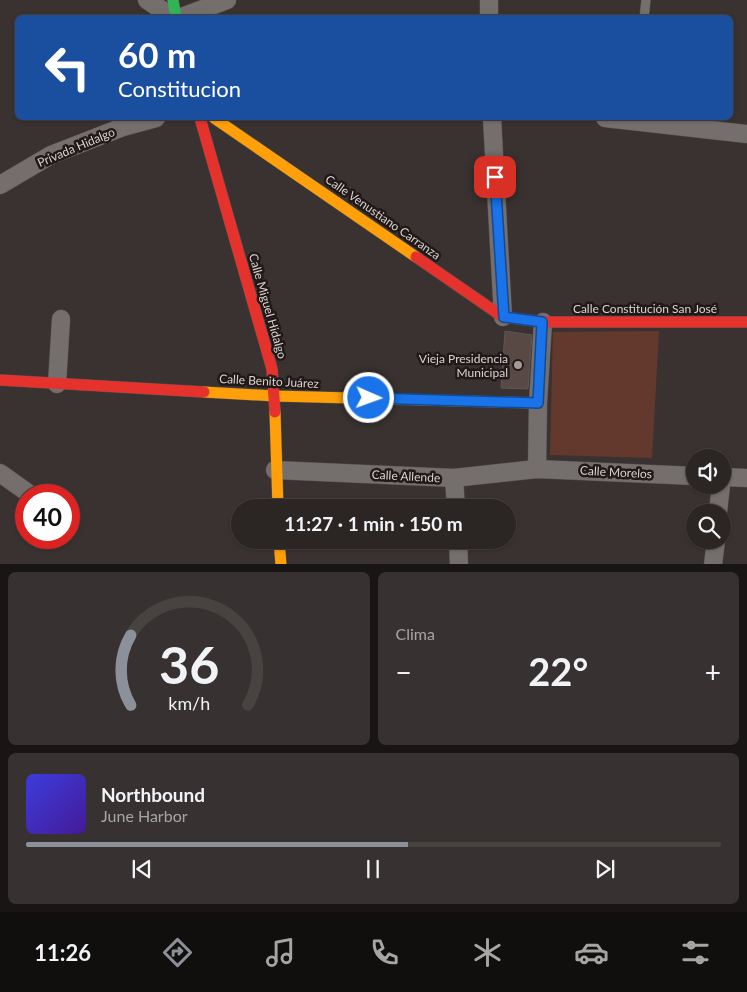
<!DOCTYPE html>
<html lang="es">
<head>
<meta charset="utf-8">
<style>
  :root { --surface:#2b2624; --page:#373231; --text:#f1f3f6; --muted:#a6a5a6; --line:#474341; --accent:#8c9099 }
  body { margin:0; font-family:Lato,sans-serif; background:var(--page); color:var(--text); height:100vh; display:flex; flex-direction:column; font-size:19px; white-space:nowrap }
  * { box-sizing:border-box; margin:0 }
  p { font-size:16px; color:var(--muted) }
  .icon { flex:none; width:28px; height:28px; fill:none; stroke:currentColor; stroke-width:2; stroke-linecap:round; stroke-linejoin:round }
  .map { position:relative; height:564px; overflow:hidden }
  .drawer { display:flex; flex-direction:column; gap:8px; padding:8px; background:#181514; flex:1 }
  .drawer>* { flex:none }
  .top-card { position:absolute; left:15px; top:15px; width:718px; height:105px; border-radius:8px; box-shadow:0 1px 4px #0004,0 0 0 1px var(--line); background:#1a4fa0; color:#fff; overflow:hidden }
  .buttons { position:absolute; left:686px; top:449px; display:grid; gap:10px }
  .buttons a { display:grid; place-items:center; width:45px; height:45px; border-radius:50%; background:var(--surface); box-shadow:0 1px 4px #0004,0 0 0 1px var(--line); font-size:25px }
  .speed { position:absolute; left:15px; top:484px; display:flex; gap:10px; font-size:25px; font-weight:700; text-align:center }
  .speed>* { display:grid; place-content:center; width:65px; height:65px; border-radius:50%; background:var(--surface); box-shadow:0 1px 4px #0004,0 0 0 1px var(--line); line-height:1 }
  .speed .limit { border:8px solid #d22; background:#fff; color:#111 }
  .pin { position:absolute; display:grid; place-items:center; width:42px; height:42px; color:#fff; margin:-21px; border-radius:10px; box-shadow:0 2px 8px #0006 }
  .me { position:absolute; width:55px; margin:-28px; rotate:92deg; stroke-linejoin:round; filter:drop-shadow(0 0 4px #0008) }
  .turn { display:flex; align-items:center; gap:18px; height:105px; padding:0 20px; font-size:22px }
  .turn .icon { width:65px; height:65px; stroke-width:2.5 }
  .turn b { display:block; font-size:35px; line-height:42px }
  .big { font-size:38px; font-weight:700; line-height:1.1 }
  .drawer .widget { flex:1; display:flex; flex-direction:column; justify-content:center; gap:8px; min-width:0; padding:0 18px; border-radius:8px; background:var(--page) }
  .drawer .dial { align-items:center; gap:0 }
  .dial svg { height:130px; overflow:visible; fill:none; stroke:var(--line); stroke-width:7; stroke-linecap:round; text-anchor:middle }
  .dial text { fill:var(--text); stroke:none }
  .song { display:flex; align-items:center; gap:15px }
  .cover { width:60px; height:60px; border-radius:8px; background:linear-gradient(135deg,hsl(240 70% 55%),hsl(260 70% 35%)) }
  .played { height:5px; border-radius:2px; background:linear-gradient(90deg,var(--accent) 55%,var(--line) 55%) }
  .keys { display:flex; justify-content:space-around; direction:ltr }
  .heat { display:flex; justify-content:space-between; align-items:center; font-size:28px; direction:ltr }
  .drawer .tiles { flex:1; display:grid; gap:8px; grid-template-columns:1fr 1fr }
  .widget:last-child { grid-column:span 2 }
  .trip { position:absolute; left:231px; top:499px; width:285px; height:50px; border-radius:25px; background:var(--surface); box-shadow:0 1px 4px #0004,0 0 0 1px var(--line); font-weight:700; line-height:50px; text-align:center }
  .tabs { display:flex; height:80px; justify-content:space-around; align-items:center; background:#110f0e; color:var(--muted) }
  .tabs .icon { width:35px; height:35px }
  .tabs .selected { color:var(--accent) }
  .tabs b { font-size:22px; color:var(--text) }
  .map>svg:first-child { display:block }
  .green { fill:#63392d }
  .building { fill:#594945; stroke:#5d5755 }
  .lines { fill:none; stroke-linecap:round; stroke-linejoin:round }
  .lane-casing { stroke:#554f4d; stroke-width:10 }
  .street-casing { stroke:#554f4d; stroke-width:19 }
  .fast-casing { stroke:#554f4d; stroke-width:12 }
  .slow-casing { stroke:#554f4d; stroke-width:12 }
  .jam-casing { stroke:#554f4d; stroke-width:12 }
  .lane { stroke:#746e6c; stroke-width:9 }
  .street { stroke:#746e6c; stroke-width:18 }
  .fast { stroke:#30b455; stroke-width:11 }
  .slow { stroke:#ff9f0a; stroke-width:11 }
  .jam { stroke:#e5322d; stroke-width:11 }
  .route-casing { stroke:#114b97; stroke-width:12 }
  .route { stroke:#1a73e8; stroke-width:9 }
  .poi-dot { fill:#a39b98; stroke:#201918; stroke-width:2 }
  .labels { text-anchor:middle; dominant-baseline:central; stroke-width:5; stroke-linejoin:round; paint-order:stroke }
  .street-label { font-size:12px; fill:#dcd3d0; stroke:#201918 }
  .poi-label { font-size:12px; fill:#dcd3d0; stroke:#201918; text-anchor:end }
</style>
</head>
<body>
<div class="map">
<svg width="747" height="565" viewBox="0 0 747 565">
  <rect width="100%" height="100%" fill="#393230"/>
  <path class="green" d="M659,331l-7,127 -102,-3 3,-123z"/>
  <path class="building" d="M505,331l27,4 -4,54 -27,-1z"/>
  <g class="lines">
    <g class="lane-casing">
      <path id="lane" d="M644,18l2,-18"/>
    </g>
    <g class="street-casing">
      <g id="street">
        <path d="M147,0l27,18"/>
        <path d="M489,0v18"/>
        <path d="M179,18l48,-18"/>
        <path d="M492,118l11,199"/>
        <path d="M605,118l142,16"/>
        <path d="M0,185l51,-30 72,-28 33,-9"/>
        <path d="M57,384l4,-65"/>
        <path d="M537,469l1,-66 5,-81"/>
        <path d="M275,470l179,8 83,-9 158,7"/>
        <path d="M0,473l31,22"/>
        <path d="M722,477l25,1"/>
        <path d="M454,478l2,30"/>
        <path d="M718,512l3,-27"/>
        <path d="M458,540l1,25"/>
        <path d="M713,565l3,-25"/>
      </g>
    </g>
    <g class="fast-casing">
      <path id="fast" d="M173,0l3,18"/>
    </g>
    <g class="slow-casing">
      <g id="slow">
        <path d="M214,118l202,139"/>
        <path d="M204,392l71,4 263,7"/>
        <path d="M275,412l3,96"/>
        <path d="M279,540l2,25"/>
      </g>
    </g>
    <g class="jam-casing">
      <g id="jam">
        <path d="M200,118l72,251 3,43"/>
        <path d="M416,257l87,60 40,5h204"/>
        <path d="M0,380l204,12"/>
      </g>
    </g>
    <use href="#lane" class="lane"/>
    <use href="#street" class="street"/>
    <use href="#fast" class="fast"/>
    <use href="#slow" class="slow"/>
    <use href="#jam" class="jam"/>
  </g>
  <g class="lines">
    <g class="route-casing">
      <path id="route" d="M369,398l169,5 4,-81 -38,-5 -9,-140"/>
    </g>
    <use href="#route" class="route"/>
  </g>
  <circle class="poi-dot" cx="518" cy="365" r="5"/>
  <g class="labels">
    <g class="street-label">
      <text transform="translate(76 147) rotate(-23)">Privada Hidalgo</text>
      <text transform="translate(383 217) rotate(35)">Calle Venustiano Carranza</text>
      <text transform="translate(268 306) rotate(74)">Calle Miguel Hidalgo</text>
      <text x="645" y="308">Calle Constitución San José</text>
      <text transform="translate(269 381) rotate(3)">Calle Benito Juárez</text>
      <text transform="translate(616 472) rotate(3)">Calle Morelos</text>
      <text transform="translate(406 476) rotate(3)">Calle Allende</text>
    </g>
    <g class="poi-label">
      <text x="508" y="358">Vieja Presidencia<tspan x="508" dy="14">Municipal</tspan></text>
    </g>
  </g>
</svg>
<div class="buttons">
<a><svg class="icon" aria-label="sound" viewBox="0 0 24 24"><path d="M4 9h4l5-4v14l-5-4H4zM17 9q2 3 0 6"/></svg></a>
<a><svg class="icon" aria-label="search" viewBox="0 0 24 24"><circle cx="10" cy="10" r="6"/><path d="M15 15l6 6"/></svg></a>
</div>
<div class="speed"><div class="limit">40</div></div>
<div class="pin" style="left:495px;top:177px;background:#d93025"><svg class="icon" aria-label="arrive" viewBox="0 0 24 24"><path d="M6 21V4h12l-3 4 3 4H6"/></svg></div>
<svg class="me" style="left:369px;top:398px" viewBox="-20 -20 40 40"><circle r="17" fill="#1a73e8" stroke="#fff" stroke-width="3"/><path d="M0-11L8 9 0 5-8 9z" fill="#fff"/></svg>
<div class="trip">11:27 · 1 min · 150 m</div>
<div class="top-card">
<div class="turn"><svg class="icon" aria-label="left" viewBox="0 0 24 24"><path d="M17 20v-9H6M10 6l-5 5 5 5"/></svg><div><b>60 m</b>Constitucion</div></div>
</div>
</div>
<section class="drawer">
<div class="tiles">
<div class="widget dial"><svg viewBox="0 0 100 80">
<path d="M14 69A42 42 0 1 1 86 69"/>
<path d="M14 69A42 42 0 0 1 14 26" stroke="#8c9099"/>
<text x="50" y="56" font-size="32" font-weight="700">36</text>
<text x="50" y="72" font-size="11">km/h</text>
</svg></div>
<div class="widget"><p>Clima</p>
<div class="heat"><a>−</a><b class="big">22°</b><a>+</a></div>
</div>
<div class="widget">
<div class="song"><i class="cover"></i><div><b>Northbound</b><p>June Harbor</p></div></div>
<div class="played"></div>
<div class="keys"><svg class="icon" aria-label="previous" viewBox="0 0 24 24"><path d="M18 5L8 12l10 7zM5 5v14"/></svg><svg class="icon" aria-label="pause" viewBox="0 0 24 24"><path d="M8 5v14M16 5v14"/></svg><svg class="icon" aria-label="next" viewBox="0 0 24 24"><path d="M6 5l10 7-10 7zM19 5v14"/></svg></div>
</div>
</div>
</section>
<nav class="tabs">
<b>11:26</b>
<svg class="icon selected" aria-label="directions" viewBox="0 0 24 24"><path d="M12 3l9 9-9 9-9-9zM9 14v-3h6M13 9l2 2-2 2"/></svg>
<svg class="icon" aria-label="music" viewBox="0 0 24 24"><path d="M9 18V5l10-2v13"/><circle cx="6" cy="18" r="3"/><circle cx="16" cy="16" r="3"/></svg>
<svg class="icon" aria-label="phone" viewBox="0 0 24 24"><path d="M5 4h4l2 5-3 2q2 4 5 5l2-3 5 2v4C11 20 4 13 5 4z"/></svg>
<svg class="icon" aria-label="climate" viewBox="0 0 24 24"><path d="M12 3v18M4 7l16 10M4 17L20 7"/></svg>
<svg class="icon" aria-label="car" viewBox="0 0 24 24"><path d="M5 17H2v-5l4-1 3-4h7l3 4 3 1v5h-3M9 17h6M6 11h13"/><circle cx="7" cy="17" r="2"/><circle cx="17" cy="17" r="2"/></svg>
<svg class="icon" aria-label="filters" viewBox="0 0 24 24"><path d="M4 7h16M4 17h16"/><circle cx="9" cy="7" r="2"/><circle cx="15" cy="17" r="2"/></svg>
</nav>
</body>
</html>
